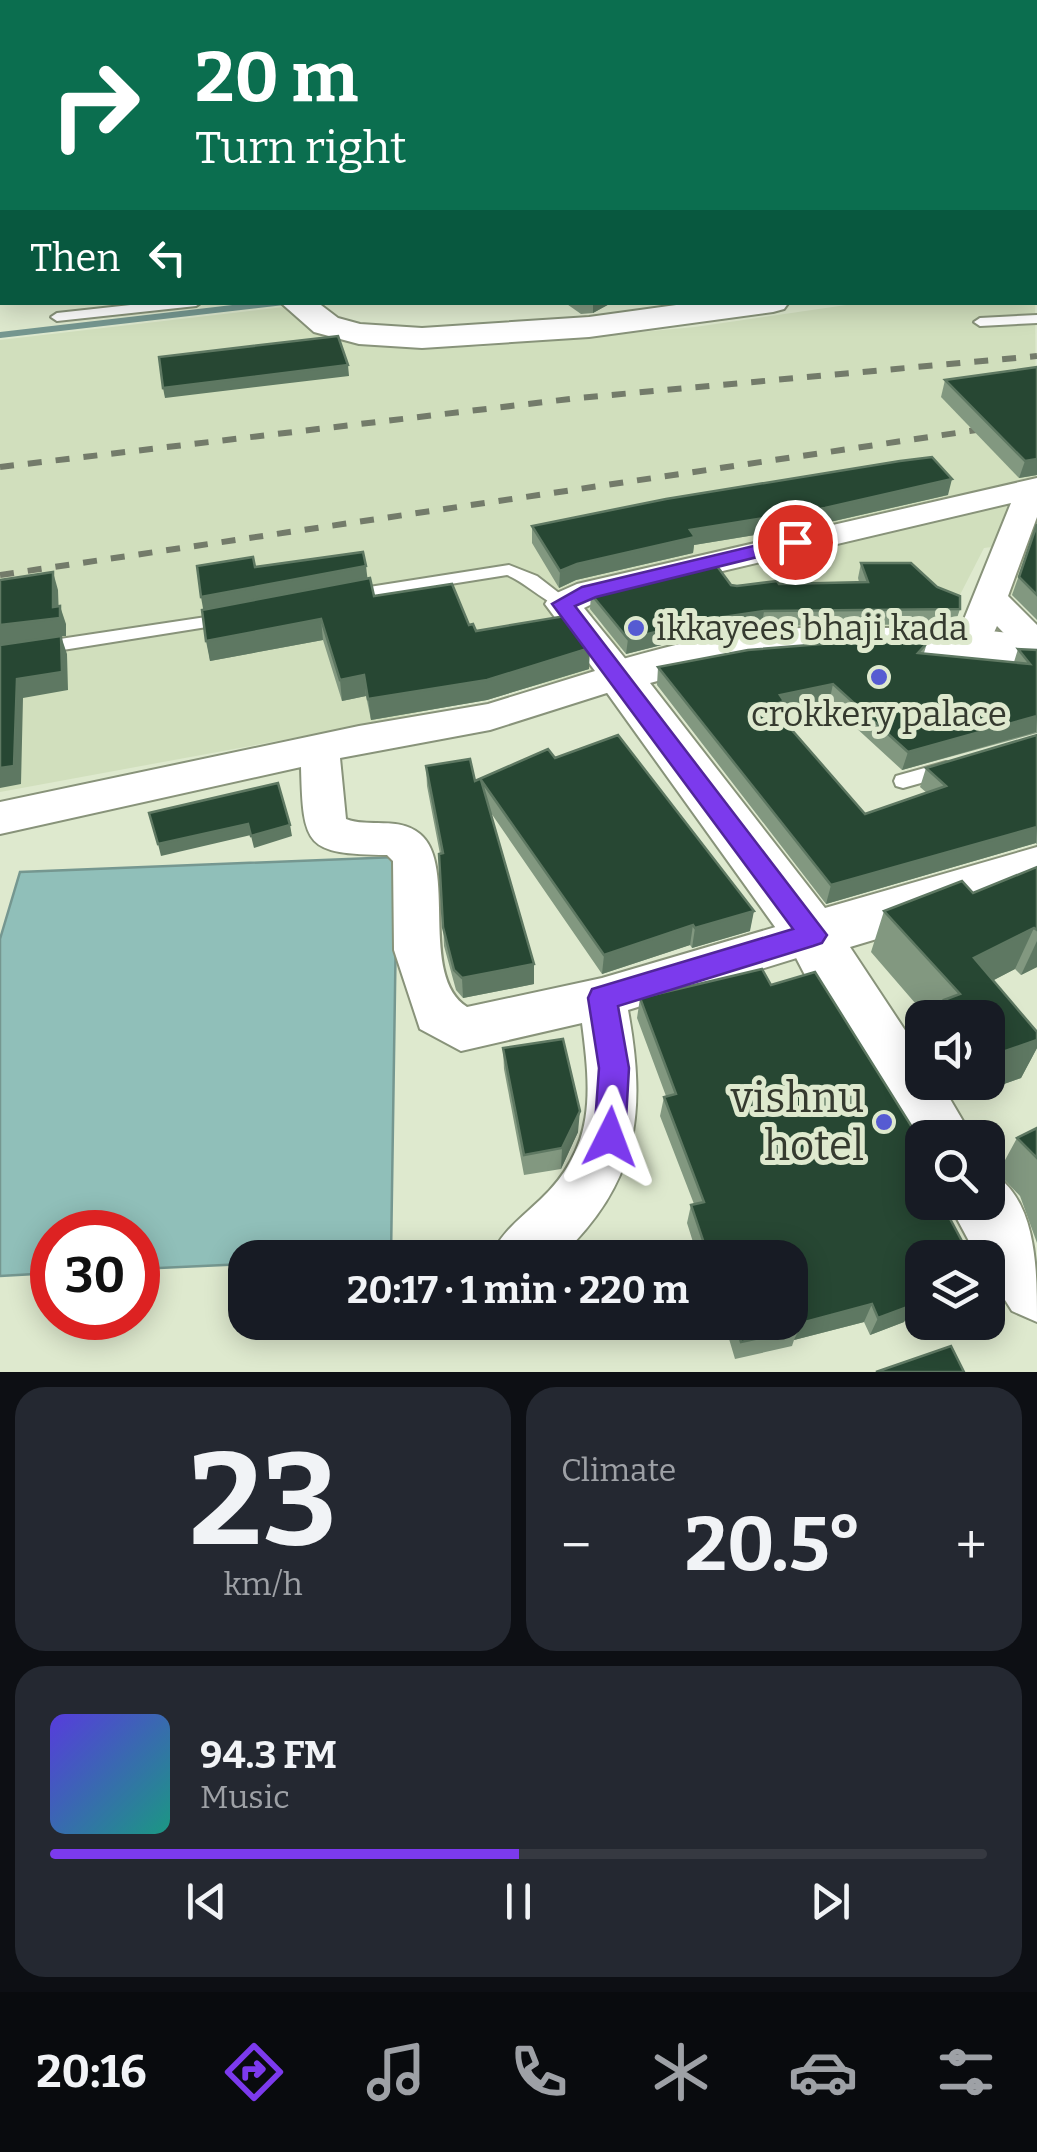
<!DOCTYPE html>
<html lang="en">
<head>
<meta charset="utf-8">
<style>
  :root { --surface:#171b24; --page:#242831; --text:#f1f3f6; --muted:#9ea1a6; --line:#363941; --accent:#7c3aed }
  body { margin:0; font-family:Bitter,serif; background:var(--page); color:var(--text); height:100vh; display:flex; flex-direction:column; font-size:38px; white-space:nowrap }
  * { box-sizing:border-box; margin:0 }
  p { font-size:32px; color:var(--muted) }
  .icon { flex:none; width:55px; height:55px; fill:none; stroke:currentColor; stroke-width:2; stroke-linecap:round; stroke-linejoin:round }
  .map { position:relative; height:1372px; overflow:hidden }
  .sheet { display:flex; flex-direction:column; gap:15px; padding:15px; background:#0d0f14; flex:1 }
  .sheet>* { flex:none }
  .banner { position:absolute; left:0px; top:0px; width:1038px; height:305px; box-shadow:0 5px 25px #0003; background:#0b6e4f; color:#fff; overflow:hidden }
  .tools { position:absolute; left:905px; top:1000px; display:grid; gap:20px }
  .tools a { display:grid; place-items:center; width:100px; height:100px; border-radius:20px; background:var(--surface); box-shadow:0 5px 25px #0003; font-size:50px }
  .speed { position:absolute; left:30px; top:1210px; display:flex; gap:20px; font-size:50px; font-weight:700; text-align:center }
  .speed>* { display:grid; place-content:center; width:130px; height:130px; border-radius:50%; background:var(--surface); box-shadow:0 5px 25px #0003; line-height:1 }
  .speed .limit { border:15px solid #d22; background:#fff; color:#111 }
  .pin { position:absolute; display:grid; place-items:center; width:85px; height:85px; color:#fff; margin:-42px; border:5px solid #fff; border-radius:50%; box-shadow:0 2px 10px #0007 }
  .me { position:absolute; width:110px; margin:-55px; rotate:3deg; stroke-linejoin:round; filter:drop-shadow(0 0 8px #0008) }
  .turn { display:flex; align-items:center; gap:35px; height:210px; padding:0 30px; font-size:45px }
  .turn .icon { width:130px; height:130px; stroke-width:2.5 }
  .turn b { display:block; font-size:70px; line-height:85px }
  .then { display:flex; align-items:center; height:95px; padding:0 30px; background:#0003; gap:20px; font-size:38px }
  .big { font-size:75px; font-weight:700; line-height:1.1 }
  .sheet .tile { flex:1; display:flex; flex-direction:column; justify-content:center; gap:15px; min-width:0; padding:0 35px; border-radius:30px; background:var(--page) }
  .sheet .dial { align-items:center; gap:0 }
  .dial b { font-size:130px; line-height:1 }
  .song { display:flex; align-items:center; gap:30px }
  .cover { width:120px; height:120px; border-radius:15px; background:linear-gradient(135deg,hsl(250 70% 55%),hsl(170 70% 35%)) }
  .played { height:10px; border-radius:5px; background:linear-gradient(90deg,var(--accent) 50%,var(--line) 50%) }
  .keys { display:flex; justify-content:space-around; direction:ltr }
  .heat { display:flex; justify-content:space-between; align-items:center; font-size:55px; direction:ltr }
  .sheet .tiles { flex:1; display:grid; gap:15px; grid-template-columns:1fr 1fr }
  .tile:last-child { grid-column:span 2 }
  .trip { position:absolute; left:228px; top:1240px; width:580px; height:100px; border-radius:30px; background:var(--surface); box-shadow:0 5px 25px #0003; font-weight:700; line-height:100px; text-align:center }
  .tabs { display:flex; height:160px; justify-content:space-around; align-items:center; background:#090b0e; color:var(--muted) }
  .tabs .icon { width:70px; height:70px }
  .tabs .active { color:var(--accent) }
  .tabs b { font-size:45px; color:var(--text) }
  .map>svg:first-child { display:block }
  .built { fill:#d1dfbd }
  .water { fill:#90bfb9; stroke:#759790; stroke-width:2.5 }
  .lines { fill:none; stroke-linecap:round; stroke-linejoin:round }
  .stream { stroke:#759790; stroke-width:6 }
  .service-casing { stroke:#88937a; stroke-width:4 }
  .minor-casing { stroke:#88937a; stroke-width:4 }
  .tertiary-casing { stroke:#88937a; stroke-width:4 }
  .service { fill:#fff; fill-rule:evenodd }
  .minor { fill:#fff; fill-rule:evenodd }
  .tertiary { fill:#fff; fill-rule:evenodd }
  .rail { stroke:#737b6a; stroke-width:6; stroke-dasharray:14 14; stroke-linecap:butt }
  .wall { fill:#829880 }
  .shaded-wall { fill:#5e7862 }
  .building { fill:#274733; stroke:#5e7862; stroke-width:2.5 }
  .route { fill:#7c3aed; stroke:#51269a; stroke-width:2.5 }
  .poi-dot { fill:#565bd2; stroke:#dee9ce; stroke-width:4 }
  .labels { text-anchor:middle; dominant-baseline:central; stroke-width:10; stroke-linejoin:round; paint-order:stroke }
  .poi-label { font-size:35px; fill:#353a2f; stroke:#dee9ce; text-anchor:start }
  .near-poi-label { font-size:42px; fill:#353a2f; stroke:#dee9ce; text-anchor:end }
</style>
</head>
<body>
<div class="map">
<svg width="1037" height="1372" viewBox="0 0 1037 1372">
  <rect width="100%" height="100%" fill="#dee9ce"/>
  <path class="built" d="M1035,276l2,340 -33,-27 19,-46 -39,5 -41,80 -132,-4 -69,6 -42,-6 -83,26 -21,-36 -36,11 36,47 -232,53 -364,67v-452l284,-33 35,27 37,10 121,3 218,-20 165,-24 175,-1z"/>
  <path class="water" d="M397,857l-6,399 -146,2v6l-107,5v-37h-86v41l-52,3v-337l20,-67z"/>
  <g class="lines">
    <path class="stream" d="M0,335l284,-33"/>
    <g class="service-casing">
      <g id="service">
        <path d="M158,302h44l-6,4 -139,15 -6,-4 6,-4z"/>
        <path d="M1037,315v8l-57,3 -6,-4 6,-4z"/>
        <path d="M509,565l28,11 31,24 2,4 -2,4c-16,1 -41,-25 -61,-33l-157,25 -8,-5 8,-5z"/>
        <path d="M226,614l6,1 2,4 -2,4 -232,37v-12z"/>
        <path d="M946,762l7,2 2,5 -2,5 -50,14 -7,-2 -2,-5 2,-5z"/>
      </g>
    </g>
    <g class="minor-casing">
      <g id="minor">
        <rect x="0" y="236" width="2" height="14"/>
        <path d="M1037,478v39l-29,79 29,29v33l-13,-4 -27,-28 -12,26 -13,4 -13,-4 -5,-8 57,-141 -411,97 -16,8 48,59 6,9 -6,9 -142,45 -150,28 6,61c22,9 53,-3 74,15 38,31 -2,142 47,173l135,-29 211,-62 16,6 7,13 -7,13 -201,62c19,105 10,172 -69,248h-69c11,-26 31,-40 51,-59 55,-52 50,-107 41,-176l-121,28 -41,-22 -26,-79 -1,-89 -6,-6c-81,-1 -84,-8 -86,-88l-301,67v-32l359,-76 129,-22 107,-33 -50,-67 5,-8 27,-12z"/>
      </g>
    </g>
    <g class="tertiary-casing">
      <g id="tertiary">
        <path d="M1035,256h2l-2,19z"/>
        <path d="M280,302h37l21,16 22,6 62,4 167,-11 109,-15h91l-5,7 -11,3 -184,25 -167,11 -63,-4 -45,-12z"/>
        <path d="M972,629l65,7v30c-125,-14 -265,-16 -387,17l175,225 212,-61v44l-187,56 72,109v26h18l33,56h-51v24l-5,-2 -98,-158 -26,-50 -198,-276 7,-11c53,-15 106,-31 160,-35 69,-5 141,-1 210,-1z"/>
        <path d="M988,1171c49,25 49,96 49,151l-25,-11 -24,-38v-15h-10l-30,-56h40z"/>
      </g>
    </g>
    <use href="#service" class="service"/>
    <use href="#minor" class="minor"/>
    <use href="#tertiary" class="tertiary"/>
    <g class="rail">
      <path d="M0,467l578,-69 459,-42"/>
      <path d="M0,575l1037,-154"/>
    </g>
  </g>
  <g class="wall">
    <path d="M1037,130v41l-2,-1v-39z"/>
    <path d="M564,302h49l-20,11 -12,1z"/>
    <path d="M1037,367v108l-18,3 -78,-81 4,-17z"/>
    <path d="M948,495l-127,29 -127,21 -1,8 -117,27 -17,8 -27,-45v-17z"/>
    <path d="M1037,524v96l-25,-25z"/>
    <path d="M861,563l99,46 -5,15 -193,2 -61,9 -75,19 -36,-45 1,-15 140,-9 128,-3 -1,-4z"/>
    <path d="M255,567l112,12 7,17 95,29 7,6 113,38 -102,31 -116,20 -5,-24 -24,5 -19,-61 -113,21 -7,-51z"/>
    <path d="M927,643l-3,10 90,9 4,-13 19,1v83l-135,37 -73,-67 -47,9 -1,5 84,97 62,-21 -7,-6 6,-19 111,-33v110l-1,-2 -210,61 -169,-219 1,-18z"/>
    <path d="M555,758l195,173 -58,17 -2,-3 -88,29 -111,-161 43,171 -71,14 -7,-8 -12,-44 -4,-92 -13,-68 -1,-20 49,15z"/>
    <path d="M1037,867v100l-16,8 -6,-6 -22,11 44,52v16l-16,30 -59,21 -10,-17h36v-64h-60l-57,-66 13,-41 89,-18z"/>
    <path d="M771,985l151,217h24l-3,3 -33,106 -6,11 -34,13 -6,-13 -70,18 -2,6 -57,13 -11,-37h66v-64h-92l-11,-35 4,-18 3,-1 -34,-88 4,-19 2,-1 -29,-78 3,-20z"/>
    <path d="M503,1048l75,84 -17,37 -37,6 -20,-106z"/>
    <path d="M1037,1128v115l-17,-47 -22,-23 19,-35z"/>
  </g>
  <g class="shaded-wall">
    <path d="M958,0h75l-12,2h-75z"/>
    <path d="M1037,35v17h-2v-16z"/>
    <rect x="0" y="210" width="2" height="22"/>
    <path d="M593,302h20l-20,11z"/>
    <path d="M348,365l1,11 -184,22 -2,-10z"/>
    <path d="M1037,459v16l-18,3 6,-17z"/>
    <path d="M952,479l-4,16 -127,29 -127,21 -1,8 -117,27 -17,8 1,-17 17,-7 113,-34z"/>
    <path d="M366,566l2,17 -164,31 -3,-17z"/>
    <path d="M53,572l5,18 1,28 1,-12 6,18v12h-5l6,18 1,36 -45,8 -2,86 -21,4v-163l53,-18z"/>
    <path d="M764,611l-2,15 -61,9 -75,19 2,-15 75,-19z"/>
    <path d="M321,619l2,21 -113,21 -4,-20z"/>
    <path d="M590,648l-1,21 -102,31 -116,20 -3,-21z"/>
    <path d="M364,675l2,21 -24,5 -2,-21z"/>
    <path d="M833,684l-4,19 -47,9 -2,7 -9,-13 9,-11z"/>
    <path d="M1037,716l-1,16 -134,38 6,-18z"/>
    <path d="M248,824l3,11 -90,21 -3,-12z"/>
    <path d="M290,825l2,11 -38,12 -3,-12z"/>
    <path d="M1037,827l-1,16 -210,61 5,-19z"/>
    <path d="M754,911l-4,20 -58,17 3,-20z"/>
    <path d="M693,925l-3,20 -88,29 2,-19z"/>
    <path d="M1034,928l-19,41 -57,30 16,-41z"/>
    <path d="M1037,941v26l-16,8z"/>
    <path d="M534,964v20l-71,14 -1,-20z"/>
    <path d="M1037,1040v8l-16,30 -59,21 8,-17h18v-25z"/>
    <path d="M580,1111l-2,21 -17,37 1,-21z"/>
    <path d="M922,1292v15l-12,4 -6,11 -34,13 8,-17 31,-22z"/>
    <path d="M872,1304l-8,18 -70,18 5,-11 -2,-5z"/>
  </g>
  <g class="building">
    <path d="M0,0h958l-12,2h-944v208h-2z"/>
    <path d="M338,336l10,29 -185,23 -4,-31z"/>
    <path d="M1037,367v92l-12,2 -80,-81z"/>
    <path d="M932,457l20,22 -127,29 -135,22 5,7 -118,27 -17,7 -28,-45 134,-27 234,-38z"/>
    <path d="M1037,524v71l-18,-18z"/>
    <path d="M363,552l3,14 -165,31 -4,-31 56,-9 2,10z"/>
    <path d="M714,562l17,23 6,1 40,-5 2,3 89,-2 -7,-19h50l26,24 23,9v13l-196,2 -61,9 -75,19 -37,-45z"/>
    <path d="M53,572v35l7,-1v12l-60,7v-45z"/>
    <path d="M370,578l4,18 78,-12 17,41 4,-1 3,7 89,-15 25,32 -103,32 -119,19 -4,-24 -24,5 -19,-61 -115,22 -4,-31z"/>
    <path d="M61,636l1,36 -45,7 -3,87 -14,2v-123z"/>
    <path d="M847,642l80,1 -9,10 112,11 -12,-15 19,1v66l-129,36 -75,-68 -53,11 4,6 -13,5 94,108 81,-28 -20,-18 111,-33v92l-206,58 -173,-218 90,-17z"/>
    <path d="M618,735l136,176 -59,17 -2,-3 -89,30 -123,-175 53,184 -72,14 -8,-8 -11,-43 -4,-73 4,-1 -17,-87 44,-7 5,22 73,-32 7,9z"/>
    <path d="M278,783l12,42 -39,11 -3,-12 -90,20 -9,-31z"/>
    <path d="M1037,867v63l-3,-2 -60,30 63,74v8l-49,17v-39h-33l-11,-18 16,-6 -76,-83 78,-30 11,12z"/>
    <path d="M762,969l9,16 44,-13 107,171v59h19l30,56h-49v34l-13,4 4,9 -35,13 -6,-14 -75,20 2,5 -58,13 -6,-20h55v-64h-81l-18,-53 13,-3 -40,-105 12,-3 -36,-96z"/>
    <path d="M563,1039l17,72 -18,37 -38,7 -21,-107z"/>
    <path d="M1037,1128v30l-20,-20z"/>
    <path d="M951,1346l13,26h-88z"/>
  </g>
  <path class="route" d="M795,536l7,2v8l-206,51 -21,9 252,329 -5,8 -9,3 -195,60 11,62 -4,69 -4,11 -11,4 -11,-4 -5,-11 5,-69 -11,-70 4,-9 201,-60 -241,-325 30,-17z"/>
  <g class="poi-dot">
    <circle cx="636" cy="628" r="10"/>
    <circle cx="879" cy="677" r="10"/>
    <circle cx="884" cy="1122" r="10"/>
  </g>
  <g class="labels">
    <g class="poi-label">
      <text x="656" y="628">ikkayees bhaji kada</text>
      <text x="879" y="714" text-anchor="middle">crokkery palace</text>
    </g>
    <g class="near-poi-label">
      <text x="864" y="1098">vishnu<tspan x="864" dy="48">hotel</tspan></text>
    </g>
  </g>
</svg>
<div class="tools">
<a><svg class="icon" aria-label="sound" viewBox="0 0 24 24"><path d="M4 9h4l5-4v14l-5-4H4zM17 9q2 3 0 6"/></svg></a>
<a><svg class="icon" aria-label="search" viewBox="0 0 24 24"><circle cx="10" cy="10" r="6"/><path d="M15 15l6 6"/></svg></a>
<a><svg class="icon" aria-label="layers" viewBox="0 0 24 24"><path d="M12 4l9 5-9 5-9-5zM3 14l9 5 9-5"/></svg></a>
</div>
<div class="speed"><div class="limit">30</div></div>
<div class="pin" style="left:795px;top:542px;background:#d93025"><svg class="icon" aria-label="arrive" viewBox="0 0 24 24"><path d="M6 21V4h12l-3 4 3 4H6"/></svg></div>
<svg class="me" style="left:610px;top:1137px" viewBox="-20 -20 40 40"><path d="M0-17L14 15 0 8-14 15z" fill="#7c3aed" stroke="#fff" stroke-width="4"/></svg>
<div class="trip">20:17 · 1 min · 220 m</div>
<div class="banner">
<div class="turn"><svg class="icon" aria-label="right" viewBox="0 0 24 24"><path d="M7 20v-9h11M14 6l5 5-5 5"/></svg><div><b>20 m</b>Turn right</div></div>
<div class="then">Then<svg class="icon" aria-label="left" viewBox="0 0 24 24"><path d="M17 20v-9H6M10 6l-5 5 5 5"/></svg></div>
</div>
</div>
<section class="sheet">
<div class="tiles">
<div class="tile dial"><b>23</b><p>km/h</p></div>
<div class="tile"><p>Climate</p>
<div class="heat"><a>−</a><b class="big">20.5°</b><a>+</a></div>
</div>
<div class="tile">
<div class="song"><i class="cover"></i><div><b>94.3 FM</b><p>Music</p></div></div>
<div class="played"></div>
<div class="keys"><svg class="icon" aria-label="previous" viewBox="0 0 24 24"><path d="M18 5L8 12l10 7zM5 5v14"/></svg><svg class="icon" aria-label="pause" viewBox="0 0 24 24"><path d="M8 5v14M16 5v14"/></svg><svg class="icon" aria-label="next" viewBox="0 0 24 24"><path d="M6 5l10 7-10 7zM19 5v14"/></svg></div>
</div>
</div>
</section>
<nav class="tabs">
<b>20:16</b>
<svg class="icon active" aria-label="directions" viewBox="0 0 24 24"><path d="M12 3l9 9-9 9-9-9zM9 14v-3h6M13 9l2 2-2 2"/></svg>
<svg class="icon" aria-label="music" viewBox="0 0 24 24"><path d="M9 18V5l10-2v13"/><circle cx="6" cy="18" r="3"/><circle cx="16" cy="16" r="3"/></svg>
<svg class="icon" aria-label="phone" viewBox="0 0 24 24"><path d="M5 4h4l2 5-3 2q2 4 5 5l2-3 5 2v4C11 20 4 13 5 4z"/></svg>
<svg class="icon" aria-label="climate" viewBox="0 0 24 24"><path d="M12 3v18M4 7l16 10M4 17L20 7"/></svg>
<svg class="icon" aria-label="car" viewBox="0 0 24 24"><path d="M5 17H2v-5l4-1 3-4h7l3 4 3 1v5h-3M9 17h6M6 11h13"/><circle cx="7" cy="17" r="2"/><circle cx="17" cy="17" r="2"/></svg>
<svg class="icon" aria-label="filters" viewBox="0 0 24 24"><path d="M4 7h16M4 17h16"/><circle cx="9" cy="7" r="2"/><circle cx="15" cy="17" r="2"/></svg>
</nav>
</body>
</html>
